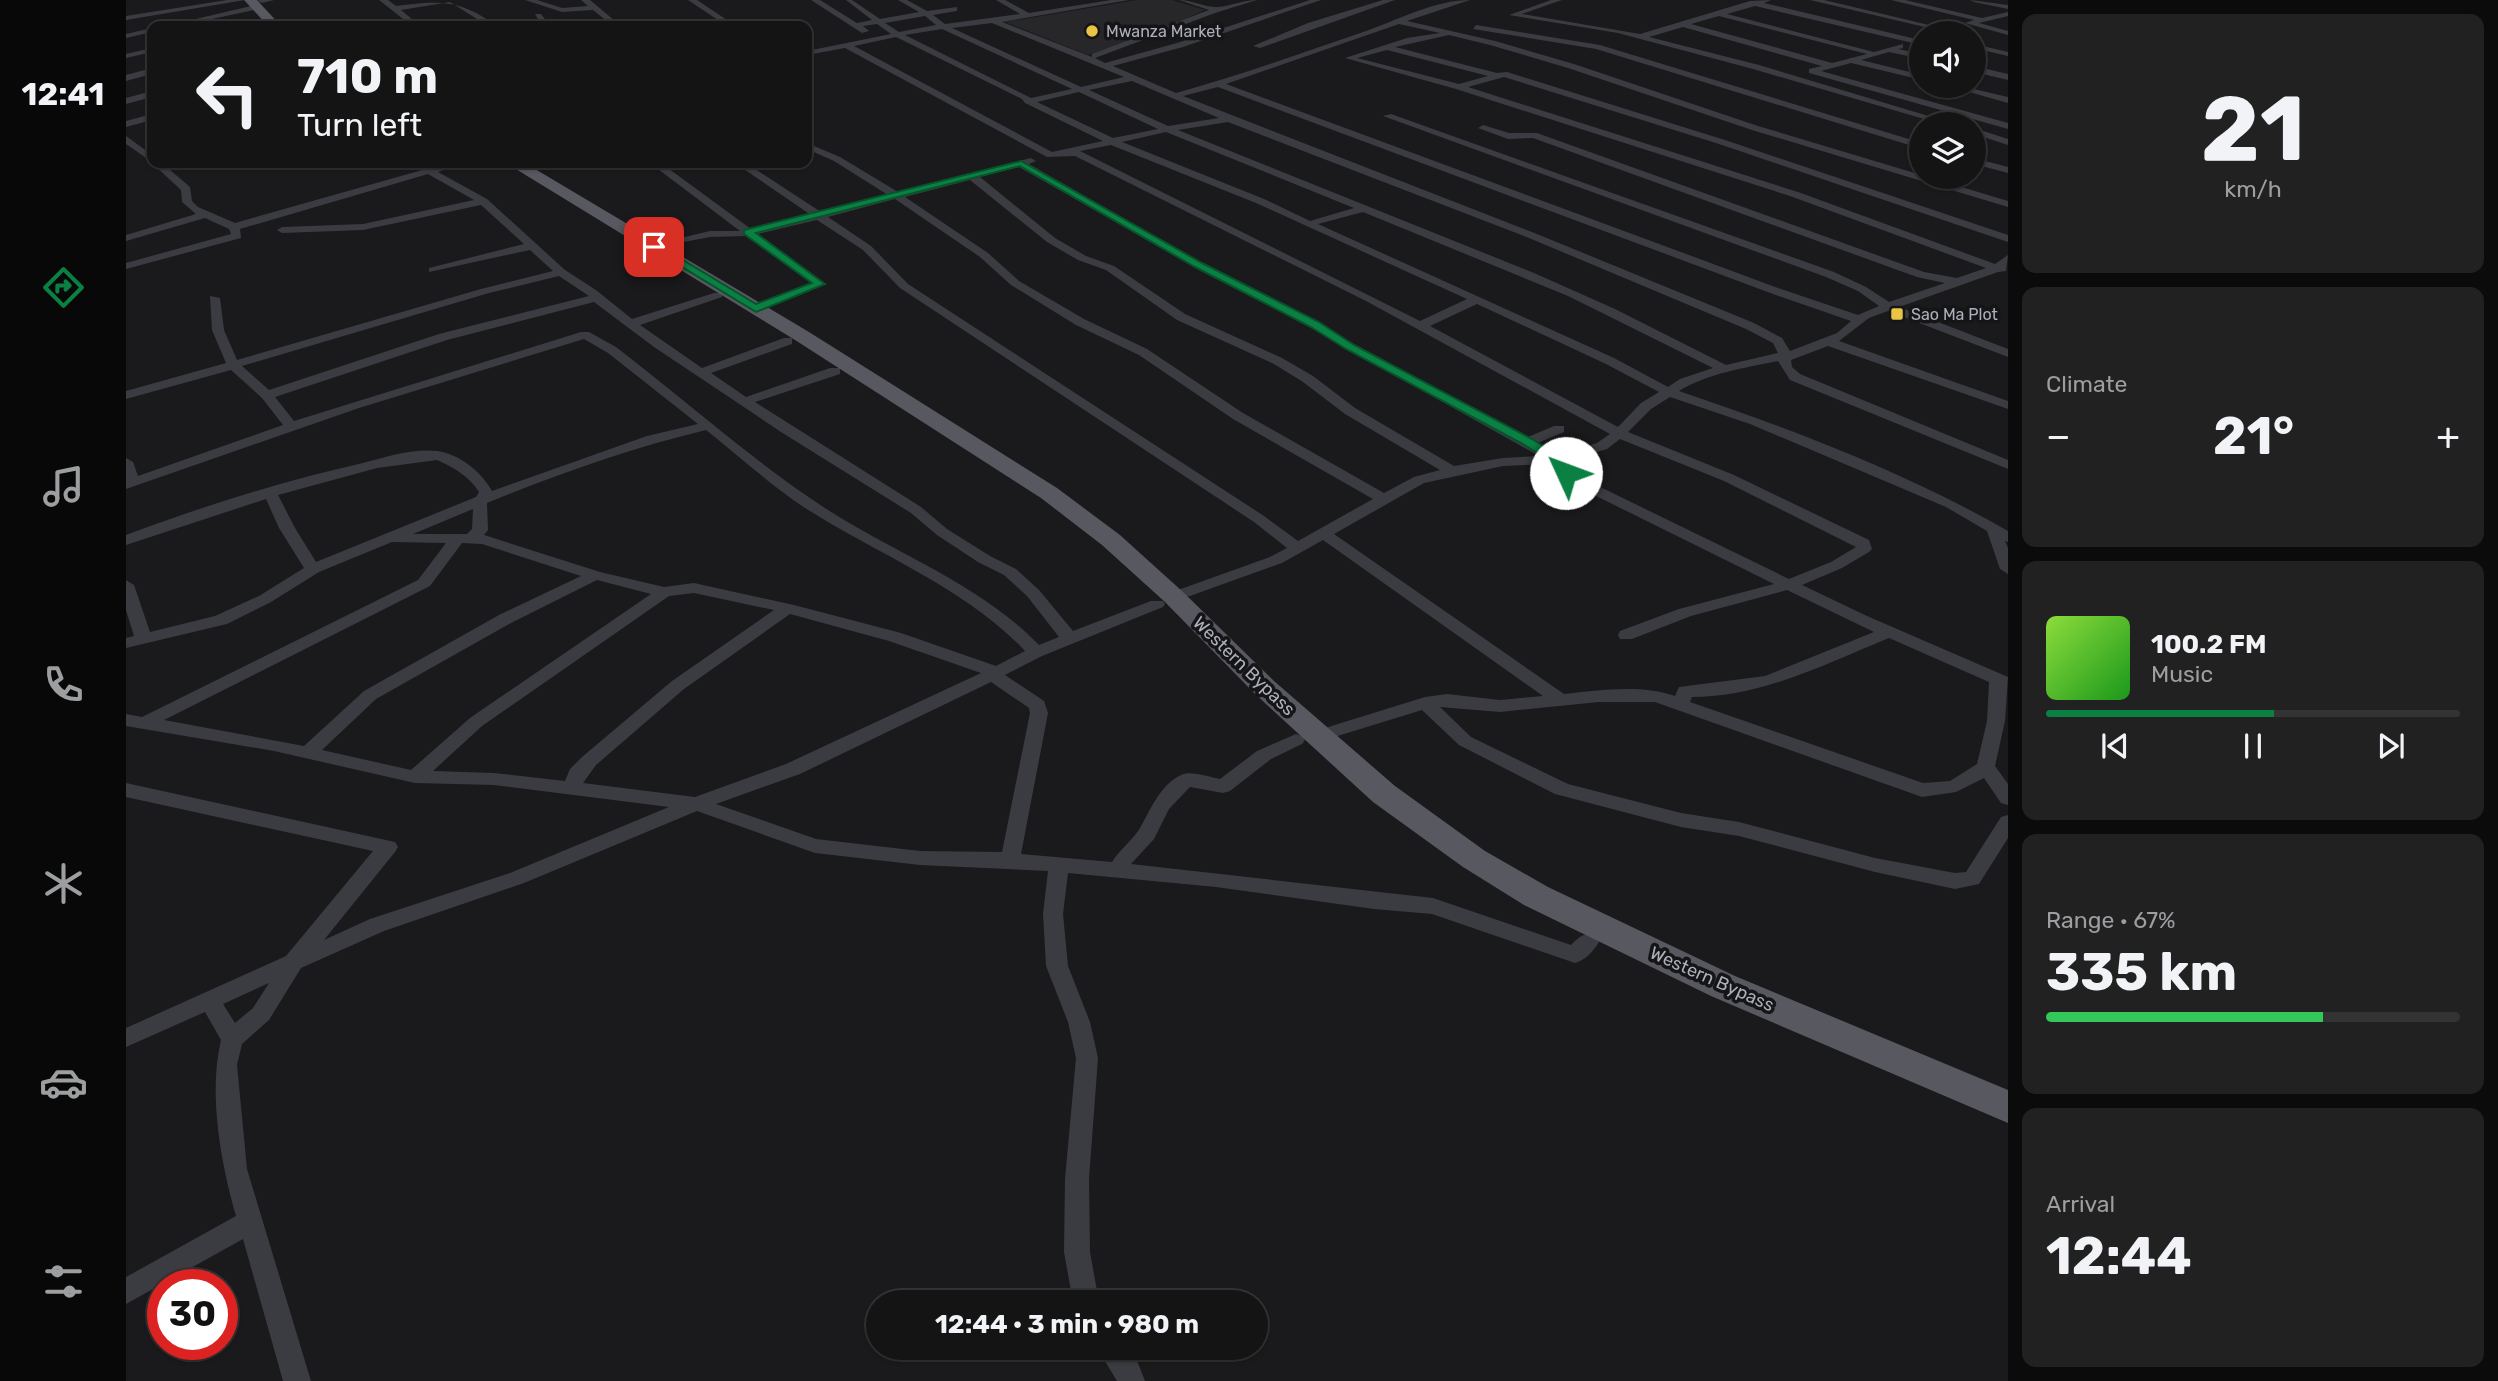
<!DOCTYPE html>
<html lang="en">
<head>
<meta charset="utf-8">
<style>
  :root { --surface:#141415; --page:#212122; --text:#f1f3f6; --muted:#9d9ea0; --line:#333334; --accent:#0b8043 }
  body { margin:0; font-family:Rubik,sans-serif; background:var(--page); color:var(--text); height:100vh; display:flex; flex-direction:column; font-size:26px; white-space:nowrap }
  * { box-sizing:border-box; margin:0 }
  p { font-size:23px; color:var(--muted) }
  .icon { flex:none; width:38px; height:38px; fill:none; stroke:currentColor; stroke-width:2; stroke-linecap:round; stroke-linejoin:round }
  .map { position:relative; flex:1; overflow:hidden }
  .side { display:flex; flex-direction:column; gap:14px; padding:14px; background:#0b0b0c; width:490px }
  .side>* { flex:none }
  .top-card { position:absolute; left:21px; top:21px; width:665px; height:147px; border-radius:14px; box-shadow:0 2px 5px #0004,0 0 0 2px var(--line); background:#141415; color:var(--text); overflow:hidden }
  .buttons { position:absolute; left:1783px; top:21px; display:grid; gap:14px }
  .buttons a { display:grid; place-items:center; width:77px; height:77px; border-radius:50%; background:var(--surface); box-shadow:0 2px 5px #0004,0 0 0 2px var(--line); font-size:35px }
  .speed { position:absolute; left:21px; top:1269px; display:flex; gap:14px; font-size:35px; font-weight:700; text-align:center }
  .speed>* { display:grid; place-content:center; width:91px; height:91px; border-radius:50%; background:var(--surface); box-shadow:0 2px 5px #0004,0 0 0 2px var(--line); line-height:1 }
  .speed .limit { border:10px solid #d22; background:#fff; color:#111 }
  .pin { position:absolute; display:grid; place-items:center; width:60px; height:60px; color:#fff; margin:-30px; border-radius:14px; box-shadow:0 4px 10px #0006 }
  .me { position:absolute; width:77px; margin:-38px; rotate:313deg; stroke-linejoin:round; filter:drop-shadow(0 0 5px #0008) }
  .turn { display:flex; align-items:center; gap:24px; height:147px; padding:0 35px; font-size:32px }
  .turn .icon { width:91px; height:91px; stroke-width:2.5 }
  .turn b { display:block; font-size:49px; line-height:60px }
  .big { font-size:52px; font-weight:700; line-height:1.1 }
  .side .tile { flex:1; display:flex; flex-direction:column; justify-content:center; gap:10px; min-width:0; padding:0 24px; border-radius:14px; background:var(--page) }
  .side .dial { align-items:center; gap:0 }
  .dial b { font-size:91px; line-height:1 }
  .song { display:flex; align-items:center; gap:21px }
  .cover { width:84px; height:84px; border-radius:10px; background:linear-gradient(135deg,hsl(90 70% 55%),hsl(120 70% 35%)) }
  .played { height:7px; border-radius:4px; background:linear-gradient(90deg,var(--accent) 55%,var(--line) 55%) }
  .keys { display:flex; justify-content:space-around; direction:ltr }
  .heat { display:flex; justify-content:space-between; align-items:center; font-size:38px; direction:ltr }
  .charge { height:10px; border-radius:5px; background:linear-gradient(90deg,#34c759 67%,var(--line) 0) }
  .trip { position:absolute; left:740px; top:1290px; width:402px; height:70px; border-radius:35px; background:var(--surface); box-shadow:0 2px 5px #0004,0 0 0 2px var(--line); font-weight:700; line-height:70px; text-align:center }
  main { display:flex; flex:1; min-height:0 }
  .tab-bar { display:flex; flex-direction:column; width:126px; justify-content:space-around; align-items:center; background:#080808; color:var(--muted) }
  .tab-bar .icon { width:49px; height:49px }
  .tab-bar .active { color:var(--accent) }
  .tab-bar b { font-size:32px; color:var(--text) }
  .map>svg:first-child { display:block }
  .built { fill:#272629 }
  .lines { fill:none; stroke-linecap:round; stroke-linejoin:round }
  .minor { fill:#3b3c41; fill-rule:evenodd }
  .primary { fill:#575860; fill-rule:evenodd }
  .route { fill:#0b8043; stroke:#07532c; stroke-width:2 }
  .poi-dot { fill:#e9c545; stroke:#151517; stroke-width:2.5 }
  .labels { text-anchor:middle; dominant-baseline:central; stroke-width:7; stroke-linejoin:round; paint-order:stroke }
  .far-poi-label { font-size:16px; fill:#adb0bb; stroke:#151517; text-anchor:start }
  .street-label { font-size:18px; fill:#adb0bb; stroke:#151517 }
</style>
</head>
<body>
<main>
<nav class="tab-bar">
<b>12:41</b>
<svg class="icon active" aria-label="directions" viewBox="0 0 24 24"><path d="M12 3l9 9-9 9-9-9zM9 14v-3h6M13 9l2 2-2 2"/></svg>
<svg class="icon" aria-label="music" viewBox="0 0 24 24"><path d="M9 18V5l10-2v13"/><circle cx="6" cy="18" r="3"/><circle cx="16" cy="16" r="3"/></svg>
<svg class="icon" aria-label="phone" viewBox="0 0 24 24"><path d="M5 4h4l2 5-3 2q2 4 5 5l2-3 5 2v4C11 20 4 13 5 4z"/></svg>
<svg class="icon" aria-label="climate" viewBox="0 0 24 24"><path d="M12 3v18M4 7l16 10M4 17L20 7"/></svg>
<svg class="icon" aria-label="car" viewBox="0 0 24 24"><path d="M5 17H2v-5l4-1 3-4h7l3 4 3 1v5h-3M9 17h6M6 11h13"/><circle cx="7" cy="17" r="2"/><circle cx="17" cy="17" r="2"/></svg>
<svg class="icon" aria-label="filters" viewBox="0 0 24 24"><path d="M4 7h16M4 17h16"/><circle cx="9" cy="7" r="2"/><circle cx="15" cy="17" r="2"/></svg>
</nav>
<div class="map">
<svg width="1882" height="1381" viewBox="0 0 1882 1381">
  <rect width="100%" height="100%" fill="#1a1a1c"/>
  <path class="built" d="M1011,0h35l33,10 -69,30 -48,15 -83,-33z"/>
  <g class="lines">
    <g class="minor">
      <path d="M101,0h18l-119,20v-4z"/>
      <path d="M148,0l-12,3 -4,-2 1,-1z"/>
      <path d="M253,0h9l8,6c46,-6 64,-6 101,20h-9l-38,-24 -49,8 19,16h-8z"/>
      <path d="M399,0h12l25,8 26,-2 -7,-6h9l31,26h-8l-20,-16 -31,2z"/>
      <path d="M562,0h9l39,26h-9z"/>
      <path d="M685,0h9l37,23 15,-3 -26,-20h6l28,19 39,-7 -21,-12h9l20,11 30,-4v4l-24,4 12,9 75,-10 -24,-14h9l24,13 82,-13h18l-127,22 90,35v-3l117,-44 -30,-10c13,0 27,8 39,7 13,-1 25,-7 39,-7l-42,13 -120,45 10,5 72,-20 133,-43h11l-138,47 -70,19 63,27c65,-18 129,-41 193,-63 30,-11 67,-30 101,-30l-63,21 88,20 79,23 184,62 250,75v6l-256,-77 -184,-62 -78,-23 -41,-10 -54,12 102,26 10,-1 218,68 283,95v7l-289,-98 -215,-67 -36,10 330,105 197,72 13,-9 -2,16 -8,1 -99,35 109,42v8l-120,-46 -19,7 -30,23 169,60v8l-180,-63 -37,14 1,7 8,7 208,86v9l-218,-89 -12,-19c-33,7 -70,12 -99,30 112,38 226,81 329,140v11l-3,-1 3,7v26l-8,-5 -13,-38 -41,-24 -196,-83 -80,-27 -19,12 -23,23 106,43 135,65 3,9 -3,3 -27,16 -40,17 65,31 141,61 -3,44 -10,45 13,18v21l-7,-2 -17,-25 -28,14 -34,5 -267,-95h-56l-99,10 -60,-5 31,30 97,47 113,29 58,9 136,36 80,15 11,-1 35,-55 7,-2v23l-29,46 -24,5 -80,-17 -136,-36 -58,-9 -126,-33 -96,-49 -37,-35 -91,28 -6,-2 -3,-4 3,-4 100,-31 22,-3 53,6 43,-4 -220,-156 -41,23 -92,33h-12l-2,-3 2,-3 92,-33 17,-9 -33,-26 -354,-234 -37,-38 -46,-30 -59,14 67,50 -69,28 -4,-1v-6l59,-22 -64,-47 -37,1 -47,9v-4l47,-11h30l-90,-68h11l90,66 60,-14 -76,-52h11l75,49 67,-17 -54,-34 -27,-12v-6l33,14 58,35 133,-34 5,3 -7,3 173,99 117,59 35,22 174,93 26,-11h10v6l-26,11 17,12 42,-12 13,-9 -244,-133 -291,-145 -28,1 -202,-109 -38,7v-4l84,-17 -14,-10 -14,2 6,5 -7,2zM799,16l11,9 -37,7 -14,-9zM866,23l132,54 -43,10 -129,-59zM1273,24l41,9 -33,5 -62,20 111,31 334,107 196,72 -29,10 -33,-6 -387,-139h-28l-26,-8 -5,3 30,11 25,-1 384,139 28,6 -56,19 -23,-15 -32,-15 -443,-158 -8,2 443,161 32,14 21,15 -21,9 -77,-26 -555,-205zM816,29l130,60 -41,9 -126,-63zM770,37l126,62 3,4 78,38 -51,11 -198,-106zM1261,50l101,26 -29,8 -102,-26zM1006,81l87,37 -51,8 -79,-36zM1092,87l555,207 78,27 -14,12 -47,18 -8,-13 -28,-15 -217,-89 -354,-138zM953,92l79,37 -45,9 -76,-36zM1102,122l301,116 217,91 27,14 5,10 -52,12 -111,-56 -81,-36 -356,-143zM1040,132l188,76 -44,13 -46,-22 -142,-57zM985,145l145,58 211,96 -47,22 -340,-170zM893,167l175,100 117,61 228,128 -36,2 -49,8 -99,-58 -42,-32 -31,-18 -97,-44 -71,-48 -28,-10 -31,-18 -75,-61zM844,180l77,62 31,18 28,10 71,50 97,44 29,18 42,32 95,56 -26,7 -30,16 -141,-80 -96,-64 -63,-30 -65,-38 -31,-28 -83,-56zM769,199l85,58 31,28 65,40 63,30 94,64 140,80 -75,42 -34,-25 -356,-232 -37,-38 -43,-29zM1237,212l205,84 145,72 -33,11 -12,8 -54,-29 -296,-134zM1351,304l129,60 53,28 -18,11 -23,24 -188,-101zM1494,439l104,42 132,66 -25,15 -42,17 -197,-96 -29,-21 44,-13zM1423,464l33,25 192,95 -95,25 -59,22 -2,4 2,4h12l59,-23 96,-26 87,42 -109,44 -86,11 -4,9c-34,-12 -76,-6 -111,-2l-230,-160 90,-51 79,-17zM1763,638l100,44 -2,39 -10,43 -27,17 -27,2 -233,-81 2,-5c70,0 133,-33 197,-59z"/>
      <path d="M1257,0h12l-135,48 -7,-2 55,-23z"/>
      <path d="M1425,0h11l-40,14 118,20 110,-33 21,-1 -7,3 152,36 -3,4 -158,-37 -28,8 147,38 29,-8v4l-5,1 24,5v5l-33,-7 -28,8 61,15v5l-71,-17 -30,8 187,52v6l-199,-56v-4l13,-3 -139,-39 -34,10 110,28 196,59h-14l-188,-55 -135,-36 -109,-18zM1593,16l148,38 -35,9 -141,-39z"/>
      <path d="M1684,0h14l126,30 -4,2z"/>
      <path d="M1765,0h14l77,18 26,-6v4l-29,7 29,8v4l-43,-12 9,-3z"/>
      <path d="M1844,0l38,5v4l-34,-7z"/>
      <path d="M125,6l3,4 -75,16h-13z"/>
      <path d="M409,14h6l9,12h-8z"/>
      <path d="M140,23l3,3h-15l1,-2z"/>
      <path d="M1350,25l124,20 322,98v6l-326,-100 -123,-20z"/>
      <path d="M26,28v4l-26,6v-4z"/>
      <path d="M1848,44l34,8v4l-34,-8z"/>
      <path d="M26,48v4l-26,6v-4z"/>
      <path d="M1848,66l34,8v6l-34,-8z"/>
      <path d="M26,68v6l-26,7v-6z"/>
      <path d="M1822,86h13l47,11v6z"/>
      <path d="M26,91v6l-26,7v-6z"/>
      <path d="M26,114v6l-26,7v-6z"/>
      <path d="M1848,128l34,11v6l-34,-11z"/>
      <path d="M0,136l26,19v7l-26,-18z"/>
      <path d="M1848,158l34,9v6l-34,-9z"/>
      <path d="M26,163h10l28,24 2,14 6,6 37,16 212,-60h15l-24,9 49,27 78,71 31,20 36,29 82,-26h8v4l-82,28 62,43 82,-30h8v6l-81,29 35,24 84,-29h10v6l-85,28 166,105 26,22 43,27 26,13 23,21 34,41 78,-30h12l2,3 -2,3 -121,49 -37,19 39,26 4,12 -27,141 91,8c8,-13 21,-22 28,-34 11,-19 20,-43 41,-53 9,-5 28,2 39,4l37,-28 39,-17 6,2 3,4 -3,4 -31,15 -41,32 -7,2 -33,-6 -21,22 -15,30 -23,25 302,34 138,47c8,-8 13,-13 24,-9l4,6c-6,10 -14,18 -24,21l-143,-49 -58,-5 -158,-22 -148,-14 -5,41 5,52 22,56 8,36 -9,121 1,73 9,50h-26l-9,-50 1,-73 11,-121 -8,-36 -22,-56 -3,-52 5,-43 -128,-6 -105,-12 -118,-42 -173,72 -140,48 -83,37 -32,52 -27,24 -5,21 10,104 64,212h-28l-40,-142 -117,65v-27l110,-61c-15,-53 -28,-122 -15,-176l-16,-28 -79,35v-19l160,-72 87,-105 -247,-54v-14l269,59 3,5 -3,5 -71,88 46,-21 140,-46 159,-66 -175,-22 -79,-2 -141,-32 -148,-25v-12l16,3 276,-137 28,-37 -54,-1 -73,30 -48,30 -44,22 -101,24v-10l8,-2 -8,-26v-30l8,5 16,47 65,-16 44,-20 45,-28 -25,-40 -13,-29 -140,46v-10c77,-29 157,-54 237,-72 22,-6 51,-15 74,-12 22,3 44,20 55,40l155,-55 51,-12 -90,-71 -24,-14 -225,69 -233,81v-31l7,4 5,14 145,-51 -21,-27 -31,-28 -105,29v-8l100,-28 -14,-33 -2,-34 10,2 4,32 13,30 244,-71 72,-18 -23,-21 -101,22v-4l95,-24 -43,-39 -118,25 -81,3 -5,-3 5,-3 81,-3 111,-24 -46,-26 -188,55 1,9 -115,31v-6l105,-29 -2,-5 -24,-11 -79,23v-6l70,-21 -14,-12 -1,-12zM433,276l30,20 -150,38 -170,56 -27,-24 247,-73zM468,302l60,45 127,85 130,81 26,22 41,27 26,13 23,21 32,41 -20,8c-64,-66 -155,-95 -229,-147 -67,-46 -129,-101 -194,-151l-27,-15h-8l-287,89 -19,-24 172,-57zM580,430c32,25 63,54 96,76 74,48 163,81 223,145l-29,15 -95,-33 -107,-28 -100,-22 -30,4 -64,-15 -116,-37 4,-5 -1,-27c71,-29 144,-55 219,-73zM311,460c16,7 32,16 42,32l-3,5 -160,65 -21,-34 -17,-33 99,-27zM347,509l-1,20 -5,5h-54zM336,543l20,1 99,32 -82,39 -135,76 -60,55 -140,-26 266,-134zM471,580l54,14 -181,124 -59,52 -89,-20 54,-51 135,-76zM568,593l80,17 -102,71 -90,76 -12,12 -5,12 -71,-8 -61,-2 49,-45 187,-130zM664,614l99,27 92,32 -195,91 -91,33 -112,-14 13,-18 88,-76zM865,682l38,26 1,5 -28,139 -82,-1 -104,-12 -100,-35 84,-30zM143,983l-16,25 -18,15 -12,-19z"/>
      <path d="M971,1348h30l9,10 9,23h-28z"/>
    </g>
    <g class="primary">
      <path d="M118,0h13l24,26h-13z"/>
      <path d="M380,163h19l284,169 248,156 63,47 63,57 91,89 121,105 90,65 63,36 187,89 273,114v33l-297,-127 -187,-91 -61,-38 -90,-65 -119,-109 -89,-91 -63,-57 -61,-47 -246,-158z"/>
    </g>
  </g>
  <path class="route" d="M895,161l181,102 117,59 35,23 178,94 16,10 25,24 -2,3h-9l-23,-22 -16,-10 -177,-95 -35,-22 -116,-60 -175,-101 -264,67 69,51 -69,28 -107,-65 9,-2 98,59 56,-21 -68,-49v-4z"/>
  <g class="poi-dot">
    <circle cx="966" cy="31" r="7"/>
    <rect x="1764" y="307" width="14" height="14" rx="3.5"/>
  </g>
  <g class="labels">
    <g class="far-poi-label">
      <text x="980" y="31">Mwanza Market</text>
      <text x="1785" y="314">Sao Ma Plot</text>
    </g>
    <g class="street-label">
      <text transform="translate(1118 666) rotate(44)">Western Bypass</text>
      <text transform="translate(1586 979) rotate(24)">Western Bypass</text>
    </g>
  </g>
</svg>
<div class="buttons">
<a><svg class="icon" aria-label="sound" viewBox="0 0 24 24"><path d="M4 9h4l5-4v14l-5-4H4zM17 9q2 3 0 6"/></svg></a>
<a><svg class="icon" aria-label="layers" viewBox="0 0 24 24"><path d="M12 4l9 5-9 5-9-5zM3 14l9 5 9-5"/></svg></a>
</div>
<div class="speed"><div class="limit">30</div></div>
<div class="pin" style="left:528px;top:247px;background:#d93025"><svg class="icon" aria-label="arrive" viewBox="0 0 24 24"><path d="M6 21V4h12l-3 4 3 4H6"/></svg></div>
<svg class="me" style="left:1440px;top:473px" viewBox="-20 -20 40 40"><circle r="19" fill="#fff"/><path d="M0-13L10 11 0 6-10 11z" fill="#0b8043"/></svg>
<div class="trip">12:44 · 3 min · 980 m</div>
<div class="top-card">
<div class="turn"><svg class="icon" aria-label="left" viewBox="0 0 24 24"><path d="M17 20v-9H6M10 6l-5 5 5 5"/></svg><div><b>710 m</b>Turn left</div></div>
</div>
</div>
<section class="side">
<div class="tile dial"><b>21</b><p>km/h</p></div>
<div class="tile"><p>Climate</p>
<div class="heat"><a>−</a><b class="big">21°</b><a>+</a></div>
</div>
<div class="tile">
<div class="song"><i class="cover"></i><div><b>100.2 FM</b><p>Music</p></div></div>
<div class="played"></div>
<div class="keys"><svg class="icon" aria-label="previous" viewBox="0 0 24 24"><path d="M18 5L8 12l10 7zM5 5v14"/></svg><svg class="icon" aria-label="pause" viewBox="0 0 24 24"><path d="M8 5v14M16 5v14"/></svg><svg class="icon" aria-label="next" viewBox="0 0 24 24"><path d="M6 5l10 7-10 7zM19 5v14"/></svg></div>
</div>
<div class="tile"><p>Range · 67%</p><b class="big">335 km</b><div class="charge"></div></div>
<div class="tile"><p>Arrival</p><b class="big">12:44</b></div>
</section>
</main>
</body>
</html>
